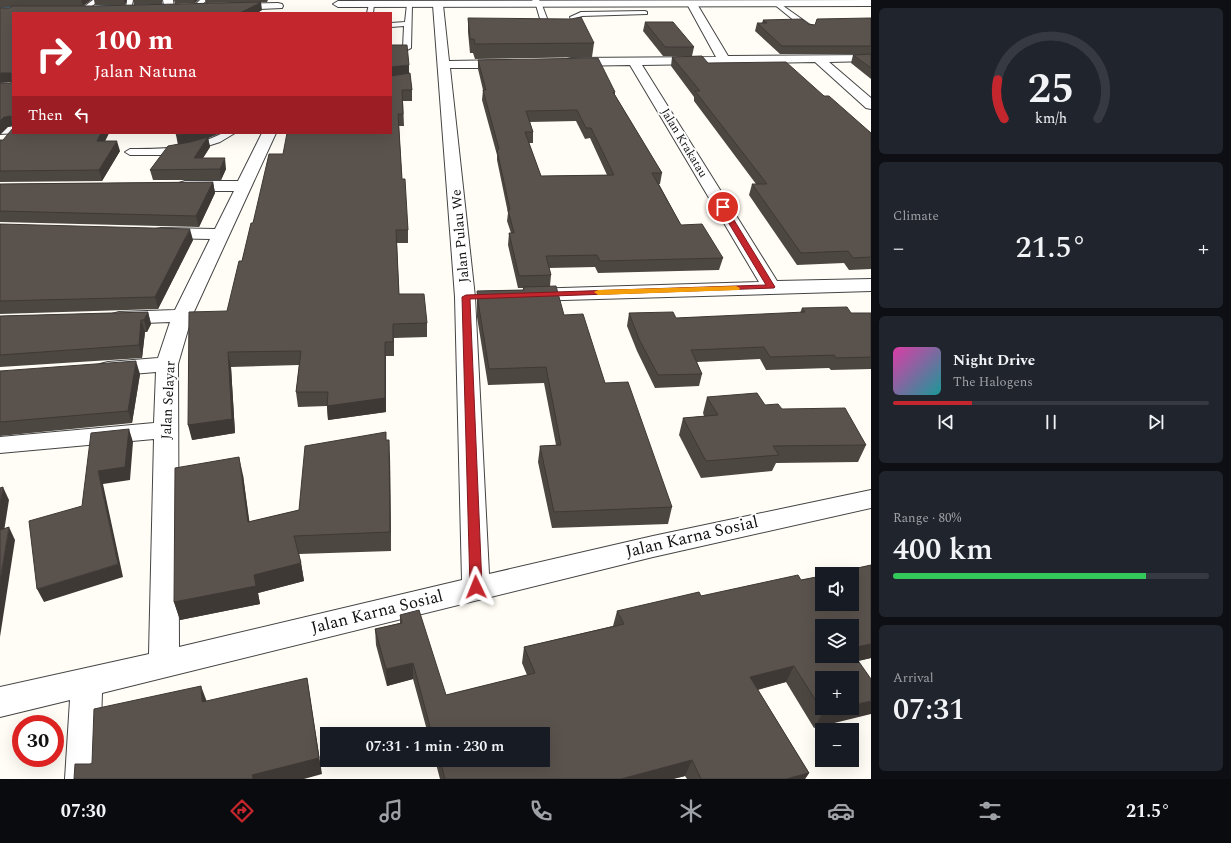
<!DOCTYPE html>
<html lang="en">
<head>
<meta charset="utf-8">
<style>
  :root { --surface:#171b24; --page:#20242c; --text:#f1f3f6; --muted:#9ea1a6; --line:#363941; --accent:#c4262e }
  body { margin:0; font-family:Spectral,serif; background:var(--page); color:var(--text); height:100vh; display:flex; flex-direction:column; font-size:15px; white-space:nowrap }
  * { box-sizing:border-box; margin:0 }
  p { font-size:13px; color:var(--muted) }
  .icon { flex:none; width:22px; height:22px; fill:none; stroke:currentColor; stroke-width:2; stroke-linecap:round; stroke-linejoin:round }
  .map { position:relative; flex:1; overflow:hidden }
  .side { display:flex; flex-direction:column; gap:8px; padding:8px; background:#0d0f14; width:360px }
  .side>* { flex:none }
  .banner { position:absolute; left:12px; top:12px; width:380px; height:122px; border-radius:0px; box-shadow:0 4px 16px #0002; background:#c4262e; color:#fff; overflow:hidden }
  .buttons { position:absolute; left:815px; top:567px; display:grid; gap:8px }
  .buttons a { display:grid; place-items:center; width:44px; height:44px; border-radius:0px; background:var(--surface); box-shadow:0 4px 16px #0002; font-size:20px }
  .speed { position:absolute; left:12px; top:715px; display:flex; gap:8px; font-size:20px; font-weight:700; text-align:center }
  .speed>* { display:grid; place-content:center; width:52px; height:52px; border-radius:50%; background:var(--surface); box-shadow:0 4px 16px #0002; line-height:1 }
  .speed .limit { border:6px solid #d22; background:#fff; color:#111 }
  .pin { position:absolute; display:grid; place-items:center; width:34px; height:34px; color:#fff; margin:-17px; border:2px solid #fff; border-radius:50%; box-shadow:0 1px 4px #0007 }
  .me { position:absolute; width:44px; margin:-22px; rotate:358deg; stroke-linejoin:round; filter:drop-shadow(0 0 3px #0008) }
  .turn { display:flex; align-items:center; gap:14px; height:84px; padding:0 16px; font-size:18px }
  .turn .icon { width:52px; height:52px; stroke-width:2.5 }
  .turn b { display:block; font-size:28px; line-height:34px }
  .then { display:flex; align-items:center; height:38px; padding:0 16px; background:#0003; gap:8px; font-size:15px }
  .big { font-size:30px; font-weight:600; line-height:1.1 }
  .side .tile { flex:1; display:flex; flex-direction:column; justify-content:center; gap:6px; min-width:0; padding:0 14px; border-radius:6px; background:var(--page) }
  .side .dial { align-items:center; gap:0 }
  .dial svg { height:104px; overflow:visible; fill:none; stroke:var(--line); stroke-width:7; stroke-linecap:round; text-anchor:middle }
  .dial text { fill:var(--text); stroke:none }
  .song { display:flex; align-items:center; gap:12px }
  .cover { width:48px; height:48px; border-radius:6px; background:linear-gradient(135deg,hsl(320 70% 55%),hsl(180 70% 35%)) }
  .played { height:4px; border-radius:2px; background:linear-gradient(90deg,var(--accent) 25%,var(--line) 25%) }
  .keys { display:flex; justify-content:space-around; direction:ltr }
  .heat { display:flex; justify-content:space-between; align-items:center; font-size:22px; direction:ltr }
  .charge { height:6px; border-radius:3px; background:linear-gradient(90deg,#34c759 80%,var(--line) 0) }
  .trip { position:absolute; left:320px; top:727px; width:230px; height:40px; border-radius:0px; background:var(--surface); box-shadow:0 4px 16px #0002; font-weight:600; line-height:40px; text-align:center }
  .dock { display:flex; height:64px; justify-content:space-around; align-items:center; background:#090b0e; color:var(--muted) }
  .dock .icon { width:28px; height:28px }
  .dock .selected { color:var(--accent) }
  .dock b { font-size:18px; color:var(--text) }
  main { display:flex; flex:1; min-height:0 }
  .map>svg:first-child { display:block }
  .lines { fill:none; stroke-linecap:round; stroke-linejoin:round }
  .stream { fill:#3f96cf; fill-rule:evenodd }
  .service-casing { stroke:#444; stroke-width:2 }
  .minor-casing { stroke:#444; stroke-width:2 }
  .tertiary-casing { stroke:#444; stroke-width:2 }
  .service { fill:#fff; fill-rule:evenodd }
  .minor { fill:#fff; fill-rule:evenodd }
  .tertiary { fill:#fff; fill-rule:evenodd }
  .wall { fill:#4d4742; fill-rule:evenodd }
  .shaded-wall { fill:#3f3936 }
  .building { fill:#5a524d; stroke:#3f3936; fill-rule:evenodd }
  .route { fill:#c4262e; stroke:#7f191e }
  .slow { fill:#f59e0b }
  .labels { text-anchor:middle; dominant-baseline:central; stroke-width:4; stroke-linejoin:round; paint-order:stroke }
  .far-street-label { font-size:12px; fill:#111; stroke:#fff }
  .street-label { font-size:14px; fill:#111; stroke:#fff }
  .near-street-label { font-size:17px; fill:#111; stroke:#fff }
</style>
</head>
<body>
<main>
<div class="map">
<svg width="871" height="779" viewBox="0 0 871 779">
  <rect width="100%" height="100%" fill="#fffdf5"/>
  <g class="lines">
    <g class="stream">
      <path d="M250,0h15l-49,5 -2,-1z"/>
      <path d="M170,3l1,2 -38,1 -2,-1z"/>
      <path d="M121,4l1,2 -27,1 -2,-1z"/>
      <path d="M0,6h22l2,1 -2,1h-22z"/>
    </g>
    <g class="service-casing">
      <g id="service">
        <path d="M93,0h7l-15,11h-4v-2z"/>
        <path d="M127,0h6l-2,10 -5,-1z"/>
        <path d="M200,0h7l-10,9h-4v-2z"/>
        <path d="M532,0h7l3,5 9,24 -1,2h-6l-1,-2 -7,-24z"/>
        <path d="M775,3h4l34,24v4h-6l-32,-26z"/>
        <path d="M369,4l5,1 -1,8h-6z"/>
        <path d="M407,4l5,1 -1,43 -4,2 -4,-2 1,-22 -13,1v-4l14,-1z"/>
        <path d="M645,11l2,1v2l-65,2 -4,2 3,6 -2,4 -14,3 -4,-2 12,-4 -3,-8 11,-5z"/>
        <path d="M223,133h12l-15,9 -28,9 -22,4h-40l-5,-3 5,-3c35,0 61,0 93,-16z"/>
      </g>
    </g>
    <g class="minor-casing">
      <g id="minor">
        <path d="M163,0h10l1,8 -1,2h-8z"/>
        <path d="M692,1l5,3 31,52 143,-1v6l-42,1 42,36v11l-5,-1 -51,-46 -173,3 135,216 94,-2v12l-342,10 -7,-2 -3,-4 3,-4 7,-2 230,-7 -129,-217 -59,1 -4,-1 -2,-3 2,-3 4,-1 145,-1 -29,-53z"/>
        <path d="M438,2l5,3 6,56 59,-1 4,1 2,3 -2,3 -4,1h-58l25,229 14,277 164,-38 218,-46v18l-218,49 -551,136 -3,86h-34l5,-79 -70,17v-30l149,-33 5,-215 -154,14v-16l154,-14 2,-51 -48,4 -8,-2 -3,-5 3,-5 8,-2 50,-4 12,-36 -51,2 -7,-2 -3,-4 3,-4 7,-2 56,-2 35,-71 -49,-1 -6,-1 -3,-4 3,-4 6,-1 54,1 19,-38h-49l-6,-2 -2,-3 2,-3 6,-2h53l24,-48h14l-84,183 -14,48 1,283 283,-67 -7,-283 -22,-292z"/>
        <path d="M0,126h13v7h5l-18,1z"/>
      </g>
    </g>
    <g class="tertiary-casing">
      <g id="tertiary">
        <path d="M871,0v6l-533,1 -5,-3 5,-3z"/>
        <path d="M278,3l4,1 1,2 -1,2 -49,2 -5,-3 5,-3z"/>
      </g>
    </g>
    <use href="#service" class="service"/>
    <use href="#minor" class="minor"/>
    <use href="#tertiary" class="tertiary"/>
  </g>
  <g class="wall">
    <path d="M0,0h91l-8,6h-32l211,4 -5,3h-244v114v-1l-5,1 3,-44 -1,-75 1,-1 -11,1z"/>
    <path d="M94,0h33l-2,5h-30z"/>
    <path d="M133,0h29v4l-28,1z"/>
    <path d="M174,0h24l-3,3 -20,1z"/>
    <path d="M205,0h63l-1,2 -61,1z"/>
    <path d="M468,18l126,25 -2,14 -117,2 -2,-6h-3l-2,-21z"/>
    <path d="M871,18v36h-91l-25,-23 2,-8h5l1,-3 52,5z"/>
    <path d="M645,22l49,25 -2,9h-29l-20,-25z"/>
    <path d="M391,45l18,28 3,17v11h-9l1,25h-5l3,53 6,51v13h-11l2,51 28,29v14l-33,1v18h-8v56l-58,8 -1,-14 -29,1 -2,-15 3,-27 -68,2 4,66 -43,7 35,-129 15,-50 11,-38 30,-69z"/>
    <path d="M871,54v25l-20,-16 2,-8z"/>
    <path d="M672,57l36,6 116,33 47,37v136l-22,1 -5,-7 -47,2 -48,-70 3,-11h4l-62,-83v-4l-23,-31z"/>
    <path d="M478,60l137,32v3l47,78 -2,11h-1l22,41 42,33 -4,12 -121,3 -3,-6 -46,1 2,7 -1,11 14,29 41,68 67,124 -4,17 -116,4 -14,-66 2,-16 16,-1 -12,-62 -56,2 -11,-68v-26l46,-1v-2h-5l-10,-43 1,-12h2l-4,-12 1,-8 -11,-53v-5l-15,-55 1,-10 -5,-21zM576,121l9,18 5,-1 17,37 -66,1 -12,-33h4v-11l-3,-10z"/>
    <path d="M13,133h96l-4,8 15,10 -18,30 -102,1v-42h3z"/>
    <path d="M218,134l-10,4 2,9 -7,11 23,11 -5,11h-68l-3,-10 28,-26z"/>
    <path d="M213,182l2,11 -16,34 -199,-5v-38z"/>
    <path d="M0,224l193,16 -35,69 -158,5z"/>
    <path d="M802,308l49,5h20v56l-40,1 -2,-2 -63,2 -6,-11 -63,3 5,12 -3,12 -44,2 -18,-37 -10,-25 2,-13 47,5 124,-5z"/>
    <path d="M148,312l3,12 -4,8h-2l-3,26 -142,9v-51z"/>
    <path d="M0,371l140,3 -8,49 -132,13z"/>
    <path d="M707,397l58,8 17,4 84,36 -8,17 -82,1 -4,8 -71,7 -22,-43 4,-17 21,-2 -1,-3z"/>
    <path d="M386,440l4,17 1,94 -92,3 2,9 3,18 -46,12 2,11 -80,16 -6,-18 69,-127 6,47 50,-12z"/>
    <path d="M871,565v93l-13,3 -44,67 -28,-46 -28,8 51,83 -4,6h-118l-2,-3 -12,3h-233l-5,-19h108v-26h-115l-15,-55 -26,7 -11,-41 -1,-16 25,-6v-8l46,80 81,-20 -5,-12 2,-16 89,-21 4,-15 84,-15 100,-16z"/>
  </g>
  <g class="shaded-wall">
    <path d="M81,0h10l-8,6z"/>
    <path d="M124,0h3l-2,5z"/>
    <path d="M194,0h4l-3,3z"/>
    <path d="M261,2l1,8 -5,3h-17z"/>
    <path d="M409,65v11l-18,1v-10z"/>
    <path d="M0,73h11l2,9 -13,1z"/>
    <path d="M11,116v5l2,5 -5,1 -8,8v-14l4,-4z"/>
    <path d="M101,133h8l-9,18 -3,-10z"/>
    <path d="M186,133h32v1l-10,4 2,9 -14,22 -18,-24 -2,-10z"/>
    <path d="M117,141l3,10 -18,30 -3,-11z"/>
    <path d="M225,158l1,11 -5,11 -1,-11z"/>
    <path d="M213,182l2,11 -16,34 -3,-11z"/>
    <path d="M190,229l3,11 -35,69 -3,-12z"/>
    <path d="M148,312l3,12 -4,8 -3,-12z"/>
    <path d="M141,320l4,12 -3,26 -3,-13z"/>
    <path d="M385,342l1,70 -58,8 -1,-14z"/>
    <path d="M228,352l3,15 4,66 -43,7 -4,-15z"/>
    <path d="M136,361l4,13 -8,49 -4,-12z"/>
    <path d="M129,429l4,13 -3,38 -27,4 20,93 -79,25 -7,-13 81,-25 -20,-93z"/>
    <path d="M389,440l1,17 1,94 -1,-19z"/>
    <path d="M239,457l4,18 9,65 -4,-18z"/>
    <path d="M3,487l6,13 -7,44 -2,-3v-36z"/>
    <path d="M9,527l6,13 -15,97v-56z"/>
    <path d="M301,563l3,18 -46,12 2,11 -80,16 -6,-18 80,-27z"/>
    <path d="M871,644v14l-31,7 12,-9v-8z"/>
    <path d="M413,663v16l-26,7 -1,-17z"/>
    <path d="M794,666l-8,16 -43,11 7,-16z"/>
    <path d="M307,678l15,96 -18,5h-51l-1,-4z"/>
    <path d="M201,686l6,16h-5z"/>
    <path d="M871,701v13l-57,14 9,-16 18,-4h11v-3z"/>
    <path d="M692,760l-7,16 -12,3h-52z"/>
    <path d="M809,773l-4,6h-19z"/>
  </g>
  <g class="building">
    <path d="M261,2l-21,11h-227v109l-2,-1v-5l-7,1 -4,4v-38h11v-10h-11v-65h10l2,-2h81z"/>
    <path d="M581,17l13,26 -119,1 -1,-5h-4l-2,-21 103,1z"/>
    <path d="M871,18v28h-89l-25,-23h10l-4,-3 39,-1 6,5 7,1 2,-6z"/>
    <path d="M645,22h28l21,25h-29z"/>
    <path d="M391,40v5h16l2,20 -18,2z"/>
    <path d="M871,54v14l-18,-13z"/>
    <path d="M702,56l6,7 78,-1 38,34h5l42,37v124l-18,1 -5,-7 -47,2 -49,-69h15l-72,-93h5l-28,-34z"/>
    <path d="M598,58l17,34h-2l49,81h-10l29,52 21,-1 21,34 -123,3 -3,-6 -51,1 5,19 -32,1 -10,-43h5l-6,-23h2l-13,-60 2,-1 -16,-59h3l-8,-30zM577,110l9,18h5l23,47 -73,1 -16,-44h8l-7,-21z"/>
    <path d="M410,73l2,17h-10l1,24h-5l4,65h3l3,51h-12l3,64h25l3,29 -34,1v18h-8v56l-58,8 1,-14h-32l5,-41 -73,1 4,67 -44,6 1,-113 38,-1 12,-50h3l9,-38h2l16,-69h14l4,-21h104v-57z"/>
    <path d="M13,128v5h88l-4,8h20l-18,29 -99,1v-31h3z"/>
    <path d="M177,133h9l-10,2z"/>
    <path d="M208,137l-14,21h31l-5,11 -70,1 18,-24 22,-4z"/>
    <path d="M213,182l-17,34 -196,-5v-27z"/>
    <path d="M0,224l190,5 -35,68 -155,4z"/>
    <path d="M556,286l8,29 19,-1 22,69 23,-1 44,125 -118,5 -14,-66 21,-1 -15,-78 -57,2 -11,-68 -1,-10 47,-1 -1,-3z"/>
    <path d="M847,307l4,6h20v44l-35,1 -2,-3 -64,2 -6,-10 -73,3 11,24 -44,1 -19,-36 -10,-26 44,-1 3,6 129,-6 -3,-4z"/>
    <path d="M148,312l-4,8h-3l-2,25 -139,10v-39z"/>
    <path d="M136,361l-8,50 -128,11v-51z"/>
    <path d="M757,393l8,12 13,-1 4,5 63,-1 21,37 -93,1 6,9 -73,6 -23,-43 35,-3 -11,-18z"/>
    <path d="M129,429l-4,38 -27,4 20,93 -81,25 -8,-68 53,-15 9,-73z"/>
    <path d="M386,432v8h3l1,92 -96,4 7,27 -47,12 2,11 -82,16 1,-134 64,-11 9,65 51,-12 6,-64z"/>
    <path d="M3,487l-3,18v-17z"/>
    <path d="M9,527l-9,54v-51z"/>
    <path d="M871,565v79l-19,4v-22h-30v30h30v-4l19,27v22l-19,4v-27h-30v30h19l-18,4 -29,-46 -44,11 59,96 -23,6h-85l-9,-19 -71,19h-176l-5,-19h103v-26h-111l-19,-71 -27,6 -11,-40 27,-6 -2,-8 19,-5 27,85 89,-22 -11,-26 100,-23 -7,-13 82,-19 2,4 97,-21 3,5 21,-4v28h30v-30h-21z"/>
    <path d="M307,678l12,80 -67,17 1,4h-179l1,-15h15l2,-1 2,-54 107,-23 1,16z"/>
  </g>
  <path class="route" d="M723,205l3,2 49,80 -1,1 -304,11 12,288 -2,3 -4,2 -4,-2 -2,-3 -8,-290 4,-2 300,-10 -47,-78z"/>
  <path class="slow" d="M736,286l4,2 -1,2 -141,5 -4,-3 4,-2z"/>
  <g class="labels">
    <g class="far-street-label">
      <text transform="translate(684 143) rotate(59)">Jalan Krakatau</text>
    </g>
    <g class="street-label">
      <text transform="translate(460 236) rotate(-95)">Jalan Pulau We</text>
      <text transform="translate(168 400) rotate(-87)">Jalan Selayar</text>
    </g>
    <g class="near-street-label">
      <text transform="translate(692 537) rotate(-13)">Jalan Karna Sosial</text>
      <text transform="translate(377 612) rotate(-14)">Jalan Karna Sosial</text>
    </g>
  </g>
</svg>
<div class="buttons">
<a><svg class="icon" aria-label="sound" viewBox="0 0 24 24"><path d="M4 9h4l5-4v14l-5-4H4zM17 9q2 3 0 6"/></svg></a>
<a><svg class="icon" aria-label="layers" viewBox="0 0 24 24"><path d="M12 4l9 5-9 5-9-5zM3 14l9 5 9-5"/></svg></a>
<a>+</a>
<a>−</a>
</div>
<div class="speed"><div class="limit">30</div></div>
<div class="pin" style="left:723px;top:207px;background:#d93025"><svg class="icon" aria-label="arrive" viewBox="0 0 24 24"><path d="M6 21V4h12l-3 4 3 4H6"/></svg></div>
<svg class="me" style="left:476px;top:587px" viewBox="-20 -20 40 40"><path d="M0-17L14 15 0 8-14 15z" fill="#c4262e" stroke="#fff" stroke-width="4"/></svg>
<div class="trip">07:31 · 1 min · 230 m</div>
<div class="banner">
<div class="turn"><svg class="icon" aria-label="right" viewBox="0 0 24 24"><path d="M7 20v-9h11M14 6l5 5-5 5"/></svg><div><b>100 m</b>Jalan Natuna</div></div>
<div class="then">Then<svg class="icon" aria-label="left" viewBox="0 0 24 24"><path d="M17 20v-9H6M10 6l-5 5 5 5"/></svg></div>
</div>
</div>
<section class="side">
<div class="tile dial"><svg viewBox="0 0 100 80">
<path d="M14 69A42 42 0 1 1 86 69"/>
<path d="M14 69A42 42 0 0 1 9 39" stroke="#c4262e"/>
<text x="50" y="56" font-size="32" font-weight="700">25</text>
<text x="50" y="72" font-size="11">km/h</text>
</svg></div>
<div class="tile"><p>Climate</p>
<div class="heat"><a>−</a><b class="big">21.5°</b><a>+</a></div>
</div>
<div class="tile">
<div class="song"><i class="cover"></i><div><b>Night Drive</b><p>The Halogens</p></div></div>
<div class="played"></div>
<div class="keys"><svg class="icon" aria-label="previous" viewBox="0 0 24 24"><path d="M18 5L8 12l10 7zM5 5v14"/></svg><svg class="icon" aria-label="pause" viewBox="0 0 24 24"><path d="M8 5v14M16 5v14"/></svg><svg class="icon" aria-label="next" viewBox="0 0 24 24"><path d="M6 5l10 7-10 7zM19 5v14"/></svg></div>
</div>
<div class="tile"><p>Range · 80%</p><b class="big">400 km</b><div class="charge"></div></div>
<div class="tile"><p>Arrival</p><b class="big">07:31</b></div>
</section>
</main>
<nav class="dock">
<b>07:30</b>
<svg class="icon selected" aria-label="directions" viewBox="0 0 24 24"><path d="M12 3l9 9-9 9-9-9zM9 14v-3h6M13 9l2 2-2 2"/></svg>
<svg class="icon" aria-label="music" viewBox="0 0 24 24"><path d="M9 18V5l10-2v13"/><circle cx="6" cy="18" r="3"/><circle cx="16" cy="16" r="3"/></svg>
<svg class="icon" aria-label="phone" viewBox="0 0 24 24"><path d="M5 4h4l2 5-3 2q2 4 5 5l2-3 5 2v4C11 20 4 13 5 4z"/></svg>
<svg class="icon" aria-label="climate" viewBox="0 0 24 24"><path d="M12 3v18M4 7l16 10M4 17L20 7"/></svg>
<svg class="icon" aria-label="car" viewBox="0 0 24 24"><path d="M5 17H2v-5l4-1 3-4h7l3 4 3 1v5h-3M9 17h6M6 11h13"/><circle cx="7" cy="17" r="2"/><circle cx="17" cy="17" r="2"/></svg>
<svg class="icon" aria-label="filters" viewBox="0 0 24 24"><path d="M4 7h16M4 17h16"/><circle cx="9" cy="7" r="2"/><circle cx="15" cy="17" r="2"/></svg>
<b>21.5°</b>
</nav>
</body>
</html>
